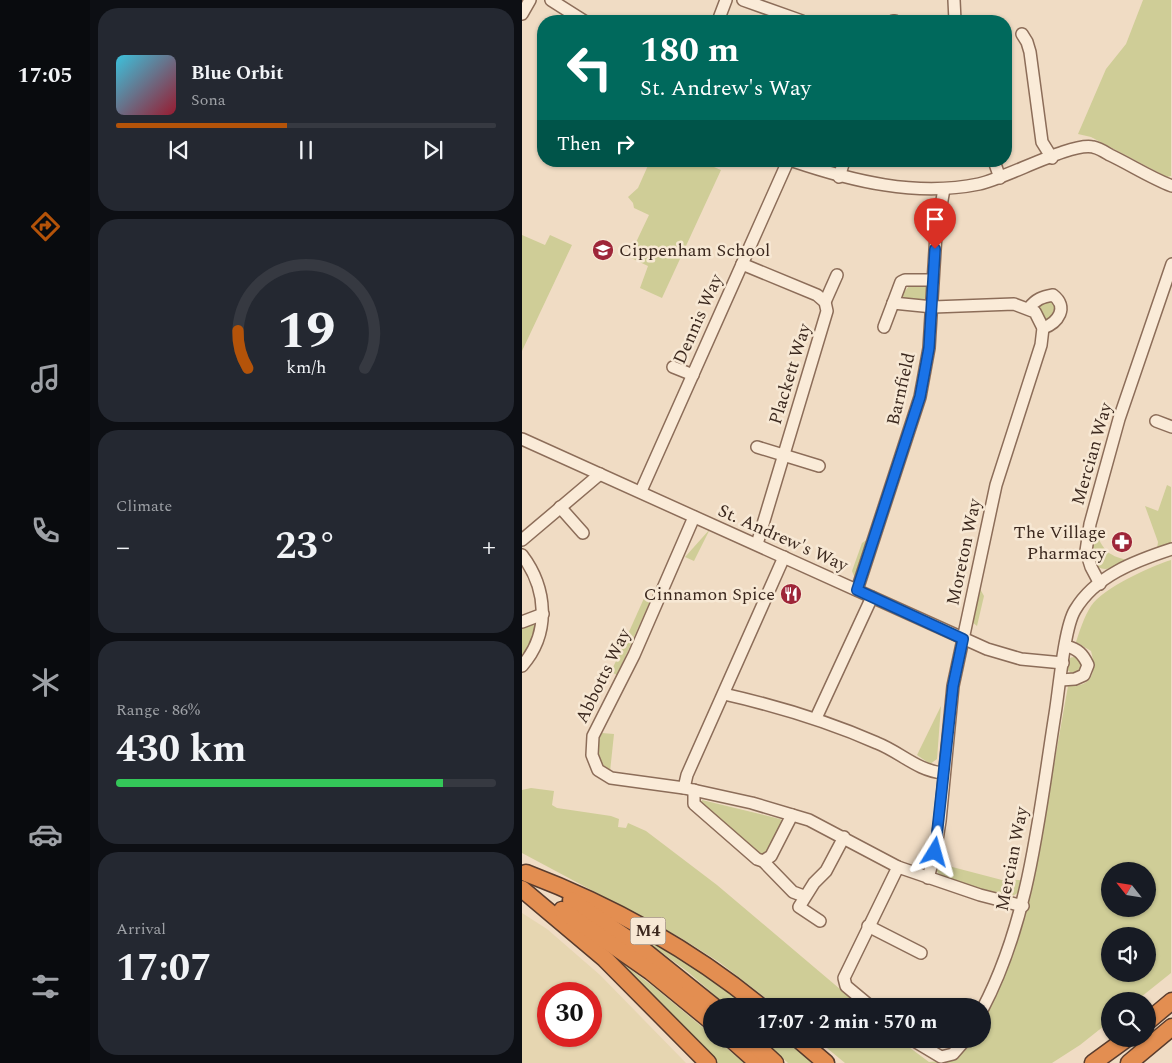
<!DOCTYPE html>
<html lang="en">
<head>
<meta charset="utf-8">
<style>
  :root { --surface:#171b24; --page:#242831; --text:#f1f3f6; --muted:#9ea1a6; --line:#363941; --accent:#b45309 }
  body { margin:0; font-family:Spectral,serif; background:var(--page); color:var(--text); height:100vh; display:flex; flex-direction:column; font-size:19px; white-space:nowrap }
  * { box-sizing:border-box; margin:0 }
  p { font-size:16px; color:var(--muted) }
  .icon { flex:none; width:28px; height:28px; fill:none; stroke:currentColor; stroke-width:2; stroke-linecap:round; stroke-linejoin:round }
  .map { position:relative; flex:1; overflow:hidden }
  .sheet { display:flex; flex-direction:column; gap:8px; padding:8px; background:#0d0f14; width:432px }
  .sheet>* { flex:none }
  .banner { position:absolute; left:15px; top:15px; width:475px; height:152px; border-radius:20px; box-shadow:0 1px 4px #0004; background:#00695c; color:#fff; overflow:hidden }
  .needle { width:32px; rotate:300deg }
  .fabs { position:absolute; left:579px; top:862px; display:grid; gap:10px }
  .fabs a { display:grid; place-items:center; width:55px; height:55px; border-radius:50%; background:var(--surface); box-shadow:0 1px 4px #0004; font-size:25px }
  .speed { position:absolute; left:15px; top:982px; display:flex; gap:10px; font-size:25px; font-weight:700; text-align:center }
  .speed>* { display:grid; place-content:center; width:65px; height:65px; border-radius:50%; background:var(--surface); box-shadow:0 1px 4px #0004; line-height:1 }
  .speed .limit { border:8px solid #d22; background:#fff; color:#111 }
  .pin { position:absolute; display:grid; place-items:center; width:42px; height:42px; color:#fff; margin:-51px -21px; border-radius:50% 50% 50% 0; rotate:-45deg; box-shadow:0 0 5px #0007 }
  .pin .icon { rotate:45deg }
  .me { position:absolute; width:55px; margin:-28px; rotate:8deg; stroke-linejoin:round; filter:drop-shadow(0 0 4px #0008) }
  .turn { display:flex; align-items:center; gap:18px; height:105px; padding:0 20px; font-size:22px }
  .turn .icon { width:65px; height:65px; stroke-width:2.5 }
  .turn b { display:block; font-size:35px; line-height:42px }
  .then { display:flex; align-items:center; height:48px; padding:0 20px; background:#0003; gap:10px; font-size:19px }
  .big { font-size:38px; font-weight:700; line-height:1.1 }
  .sheet .widget { flex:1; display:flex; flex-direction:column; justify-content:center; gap:8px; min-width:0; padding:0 18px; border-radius:20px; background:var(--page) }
  .sheet .dial { align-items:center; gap:0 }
  .dial svg { height:130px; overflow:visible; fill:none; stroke:var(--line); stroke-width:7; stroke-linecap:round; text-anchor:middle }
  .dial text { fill:var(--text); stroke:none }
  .song { display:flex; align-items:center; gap:15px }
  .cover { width:60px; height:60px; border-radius:8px; background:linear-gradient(135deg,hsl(190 70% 55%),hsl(350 70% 35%)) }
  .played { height:5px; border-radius:2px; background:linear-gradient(90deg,var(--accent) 45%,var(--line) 45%) }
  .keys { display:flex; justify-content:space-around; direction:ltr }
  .heat { display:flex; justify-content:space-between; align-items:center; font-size:28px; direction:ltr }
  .charge { height:8px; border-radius:4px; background:linear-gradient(90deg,#34c759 86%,var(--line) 0) }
  .trip { position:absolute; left:181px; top:998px; width:288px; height:50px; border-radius:25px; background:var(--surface); box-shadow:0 1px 4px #0004; font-weight:700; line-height:50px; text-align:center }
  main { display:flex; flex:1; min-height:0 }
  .menu { display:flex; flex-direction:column; width:90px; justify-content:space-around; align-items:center; background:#090b0e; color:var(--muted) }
  .menu .icon { width:35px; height:35px }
  .menu .active { color:var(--accent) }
  .menu b { font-size:22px; color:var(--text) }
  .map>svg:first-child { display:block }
  .farmland { fill:#e6d6b1; fill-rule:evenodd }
  .green { fill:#cfcd97; fill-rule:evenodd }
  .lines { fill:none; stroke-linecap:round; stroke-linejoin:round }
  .minor-casing { stroke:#8c6d59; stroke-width:14 }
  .highway-casing { stroke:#593c2e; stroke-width:19 }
  .minor { stroke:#faebd8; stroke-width:11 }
  .highway { stroke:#e38e51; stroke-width:16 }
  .route-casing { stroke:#114b97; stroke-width:12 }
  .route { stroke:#1a73e8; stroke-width:9 }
  .labels { text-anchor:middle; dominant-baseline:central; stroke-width:5; stroke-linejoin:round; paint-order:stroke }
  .shield { fill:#f7e8d4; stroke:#736255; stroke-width:1 }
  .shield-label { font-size:16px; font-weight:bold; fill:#3b281e }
  .poi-label { font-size:18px; fill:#3b281e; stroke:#f7e8d4; text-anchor:end }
  .street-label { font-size:18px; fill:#3b281e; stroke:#f7e8d4 }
</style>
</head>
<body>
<main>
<nav class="menu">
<b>17:05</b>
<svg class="icon active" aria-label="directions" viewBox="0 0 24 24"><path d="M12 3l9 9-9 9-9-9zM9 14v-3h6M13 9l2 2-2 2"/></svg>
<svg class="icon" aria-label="music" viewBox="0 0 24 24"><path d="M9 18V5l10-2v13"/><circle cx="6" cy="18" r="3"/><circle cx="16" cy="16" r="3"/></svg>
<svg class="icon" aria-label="phone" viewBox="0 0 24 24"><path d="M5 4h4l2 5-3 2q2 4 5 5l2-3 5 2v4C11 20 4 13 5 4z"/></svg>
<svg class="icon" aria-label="climate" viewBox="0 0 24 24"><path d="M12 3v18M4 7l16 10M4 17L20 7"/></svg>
<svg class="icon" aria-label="car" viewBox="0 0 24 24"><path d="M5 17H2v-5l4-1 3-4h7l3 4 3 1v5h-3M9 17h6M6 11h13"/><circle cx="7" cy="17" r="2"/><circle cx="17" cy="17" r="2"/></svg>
<svg class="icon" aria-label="filters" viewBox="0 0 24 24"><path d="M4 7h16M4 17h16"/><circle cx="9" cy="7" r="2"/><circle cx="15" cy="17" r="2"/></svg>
</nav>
<section class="sheet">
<div class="widget">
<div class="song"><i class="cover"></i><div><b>Blue Orbit</b><p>Sona</p></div></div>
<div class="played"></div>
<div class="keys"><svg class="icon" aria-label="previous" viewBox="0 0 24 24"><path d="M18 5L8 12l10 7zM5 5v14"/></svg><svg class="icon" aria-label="pause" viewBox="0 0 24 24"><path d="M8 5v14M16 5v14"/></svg><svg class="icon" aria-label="next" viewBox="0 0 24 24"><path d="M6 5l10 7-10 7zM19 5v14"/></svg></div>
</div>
<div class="widget dial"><svg viewBox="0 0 100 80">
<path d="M14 69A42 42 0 1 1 86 69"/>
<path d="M14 69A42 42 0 0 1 8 46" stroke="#b45309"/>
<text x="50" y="56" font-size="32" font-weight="700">19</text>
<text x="50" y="72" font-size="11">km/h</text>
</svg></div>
<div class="widget"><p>Climate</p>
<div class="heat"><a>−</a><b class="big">23°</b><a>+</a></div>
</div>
<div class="widget"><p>Range · 86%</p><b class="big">430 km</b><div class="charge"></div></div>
<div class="widget"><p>Arrival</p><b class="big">17:07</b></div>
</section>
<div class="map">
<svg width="650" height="1063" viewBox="0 0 650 1063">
  <rect width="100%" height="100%" fill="#f0dcc4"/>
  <path class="farmland" d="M0,913l25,16 53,46 86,88h-164zM26,994h43v42h-43z"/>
  <g class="green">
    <path d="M621,0h28v176l-4,1 -76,-40 -13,-3 28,-65 20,-25z"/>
    <path d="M128,161h50l21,9 -59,128 -22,-10 8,-22 -19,-9 20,-42 -15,-7 -1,-5 -5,-6 10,-9z"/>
    <path d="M0,235l23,10 5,-10 22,10 -50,106z"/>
    <path d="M389,284h18l-1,19 -26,-4 2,-7z"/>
    <path d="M529,299l4,5 -4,16 -6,-1 -8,-12 4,-5z"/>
    <path d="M645,485l4,2v56l-14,6 1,-7 -13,-36 13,5z"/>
    <path d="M573,528c6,20 12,28 33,32 -7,3 -16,9 -23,9 -19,-1 -12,-30 -10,-41z"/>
    <path d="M188,529l-16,32 -9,-4z"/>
    <path d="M349,537l-14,40 -3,-1 -2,-5 10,-28z"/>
    <path d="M649,560v413l-35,28h-26l-1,21 -29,23 -28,18h-207l-29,-24h82l31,23 10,-1 29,-16 3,-6h11v-19l11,-18 19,-47 19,-61 37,-208c24,1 29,-13 23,-35l-15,-9c4,-12 8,-25 15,-36 12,-18 60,-40 80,-46zM588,871h37v38h-37zM588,936h37v38h-37z"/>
    <path d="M457,587l5,9 -7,30 -6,-5z"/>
    <path d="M123,596l6,3 -34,76 -6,-3z"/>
    <path d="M15,618l-1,17 -14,27v-38z"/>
    <circle cx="552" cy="665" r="8"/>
    <path d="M419,706l-4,53 -7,5 -13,-9z"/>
    <path d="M80,733l12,1 -4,38c-16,-10 -16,-24 -8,-39z"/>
    <path d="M9,788l23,3 -2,14 5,3 54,8 8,3 -1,8 8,1 2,-5 18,8 71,54 143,121h-84l-57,-44 -38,-24 -159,-85v-63z"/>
    <path d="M180,800l78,19 4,3 -17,30 -5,3 -62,-50z"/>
    <path d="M415,863l65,17h20l-3,12 -8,5 -70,-20 -5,-7z"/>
    <path d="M105,927l45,23 81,56h-26l-39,-34z"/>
    <path d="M72,942l60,45 58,48v4h4l28,24h-29z"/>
    <path d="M240,1039h26l28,24h-28z"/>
  </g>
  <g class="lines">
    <g class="minor-casing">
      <g id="minor">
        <path d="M29,0l33,21"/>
        <path d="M221,0l59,21"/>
        <path d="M432,0l1,21"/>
        <path d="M0,14l8,-14"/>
        <path d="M196,21l8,-21"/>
        <path d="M371,21h2"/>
        <path d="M500,34l5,8 3,10 12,90 10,16"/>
        <path d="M271,161c59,20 123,36 186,23 28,-6 92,-42 114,-37 6,1 12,5 17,8 21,10 41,23 62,31"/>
        <path d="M472,161l6,17"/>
        <path d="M317,177l5,-16"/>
        <path d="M220,264l75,31 8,7 2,9 -70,233"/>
        <path d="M303,302l12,-27"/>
        <path d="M371,303l40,4 81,-3 21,8 8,16 -2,17 -45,140 -43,201 -13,135 -5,31 -7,26"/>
        <path d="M507,308c7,-9 13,-11 24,-13 16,12 5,28 -10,33"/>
        <path d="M362,327l17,-45 4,-2h28"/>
        <path d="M151,367l20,8"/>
        <path d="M634,421l16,6"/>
        <path d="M0,439l465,210 34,10 42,4"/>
        <path d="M235,447l62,19"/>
        <path d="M119,491l147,-330"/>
        <path d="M38,507l23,26"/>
        <path d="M172,517l-60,138 -41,81 -1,19 6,15 13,8 73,10 68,15 57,17 89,47 82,28 43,11"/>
        <path d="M0,540l78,-66"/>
        <path d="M0,555c25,33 29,78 0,111"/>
        <path d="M578,584l-9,-17 -5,-16 4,-27 29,-105 53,-155"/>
        <path d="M335,590l63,-193 9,-49 7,-114 8,-45"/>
        <path d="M0,622l21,-8"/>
        <path d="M539,680l14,-1 9,-4 4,-10c-5,-11 -10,-16 -22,-19"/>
        <path d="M202,694c53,12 103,27 153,49 23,9 41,28 66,30"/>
        <path d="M294,718l56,-121"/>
        <path d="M162,788l3,-13 97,-218"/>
        <path d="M172,790v14l63,55 6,2 8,-5 21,-41"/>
        <path d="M241,861l30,31 8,3"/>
        <path d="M298,921l-21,-14 15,-24 12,-12 18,-34"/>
        <path d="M346,926l53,27"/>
        <path d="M348,1006l-24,-20 -2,-8 54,-111"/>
        <path d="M460,1010c48,-91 57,-196 73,-296 4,-23 9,-86 20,-104 20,-34 60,-49 97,-61"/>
        <path d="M389,1039l30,18 12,-3 13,-15"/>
      </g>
    </g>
    <g class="highway-casing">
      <g id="highway">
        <path d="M4,873c84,32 164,76 234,133"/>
        <path d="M0,889l83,70 103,104"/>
        <path d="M49,900l66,45 76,61"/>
        <path d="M40,910l89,62 61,50"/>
        <path d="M625,1022l25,-21"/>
        <path d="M209,1039l27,24"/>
        <path d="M227,1039l26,24"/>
        <path d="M276,1039l28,24"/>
        <path d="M571,1063l33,-24"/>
        <path d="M607,1063l43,-36"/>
      </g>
    </g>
    <use href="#minor" class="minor"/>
    <use href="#highway" class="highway"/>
  </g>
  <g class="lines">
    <g class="route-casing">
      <path id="route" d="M413,249l-6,99 -9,49 -63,193 106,49 -10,47 -18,166"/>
    </g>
    <use href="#route" class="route"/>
  </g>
  <defs>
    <g id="school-disc" transform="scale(1.125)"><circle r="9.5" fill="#9e2639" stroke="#f7e8d4"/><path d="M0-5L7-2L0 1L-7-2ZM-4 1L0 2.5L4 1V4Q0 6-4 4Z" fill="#fff"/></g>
    <g id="pharmacy-disc" transform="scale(1.125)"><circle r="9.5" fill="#9e2639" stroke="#f7e8d4"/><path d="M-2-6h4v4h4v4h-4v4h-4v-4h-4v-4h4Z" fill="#fff"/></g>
    <g id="restaurant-disc" transform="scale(1.125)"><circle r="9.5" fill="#9e2639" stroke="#f7e8d4"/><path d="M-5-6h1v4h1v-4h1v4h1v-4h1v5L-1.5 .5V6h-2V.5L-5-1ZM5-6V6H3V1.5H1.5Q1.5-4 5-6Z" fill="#fff"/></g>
  </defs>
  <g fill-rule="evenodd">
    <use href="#school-disc" x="81" y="250"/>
    <use href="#pharmacy-disc" x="600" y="542"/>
    <use href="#restaurant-disc" x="269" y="594"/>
  </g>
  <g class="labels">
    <rect class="shield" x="108.5" y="917.5" width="35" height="27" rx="4"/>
    <g class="shield-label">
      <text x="126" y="931">M4</text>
    </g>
    <g class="poi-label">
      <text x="97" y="250" text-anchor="start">Cippenham School</text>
      <text x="584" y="532">The Village<tspan x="584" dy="21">Pharmacy</tspan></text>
      <text x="253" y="594">Cinnamon Spice</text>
    </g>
    <g class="street-label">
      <text transform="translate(176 319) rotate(-66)">Dennis Way</text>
      <text transform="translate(268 374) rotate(-73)">Plackett Way</text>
      <text transform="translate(379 389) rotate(-77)">Barnfield</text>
      <text transform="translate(570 454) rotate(-74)">Mercian Way</text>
      <text transform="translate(261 538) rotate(24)">St. Andrew's Way</text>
      <text transform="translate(442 552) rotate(-78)">Moreton Way</text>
      <text transform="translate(81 676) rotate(-64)">Abbotts Way</text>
      <text transform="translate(490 859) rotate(-79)">Mercian Way</text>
    </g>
  </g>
</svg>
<div class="fabs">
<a><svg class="needle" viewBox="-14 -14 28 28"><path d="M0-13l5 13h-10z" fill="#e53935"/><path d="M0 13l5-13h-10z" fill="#9ea1a6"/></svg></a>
<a><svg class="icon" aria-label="sound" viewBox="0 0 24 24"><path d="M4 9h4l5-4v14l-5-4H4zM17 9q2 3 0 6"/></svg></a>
<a><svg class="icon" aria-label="search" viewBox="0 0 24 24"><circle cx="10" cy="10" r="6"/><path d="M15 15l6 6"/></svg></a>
</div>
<div class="speed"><div class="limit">30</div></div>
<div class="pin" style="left:413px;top:249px;background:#d93025"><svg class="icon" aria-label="arrive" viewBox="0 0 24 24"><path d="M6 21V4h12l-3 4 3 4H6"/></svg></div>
<svg class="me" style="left:413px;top:852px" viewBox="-20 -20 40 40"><path d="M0-17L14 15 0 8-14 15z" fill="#1a73e8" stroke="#fff" stroke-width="4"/></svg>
<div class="trip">17:07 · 2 min · 570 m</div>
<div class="banner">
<div class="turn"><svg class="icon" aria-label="left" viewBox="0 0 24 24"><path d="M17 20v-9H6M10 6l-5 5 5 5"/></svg><div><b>180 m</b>St. Andrew's Way</div></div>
<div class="then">Then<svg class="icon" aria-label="right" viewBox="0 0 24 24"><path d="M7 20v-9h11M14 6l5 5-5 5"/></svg></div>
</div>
</div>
</main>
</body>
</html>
